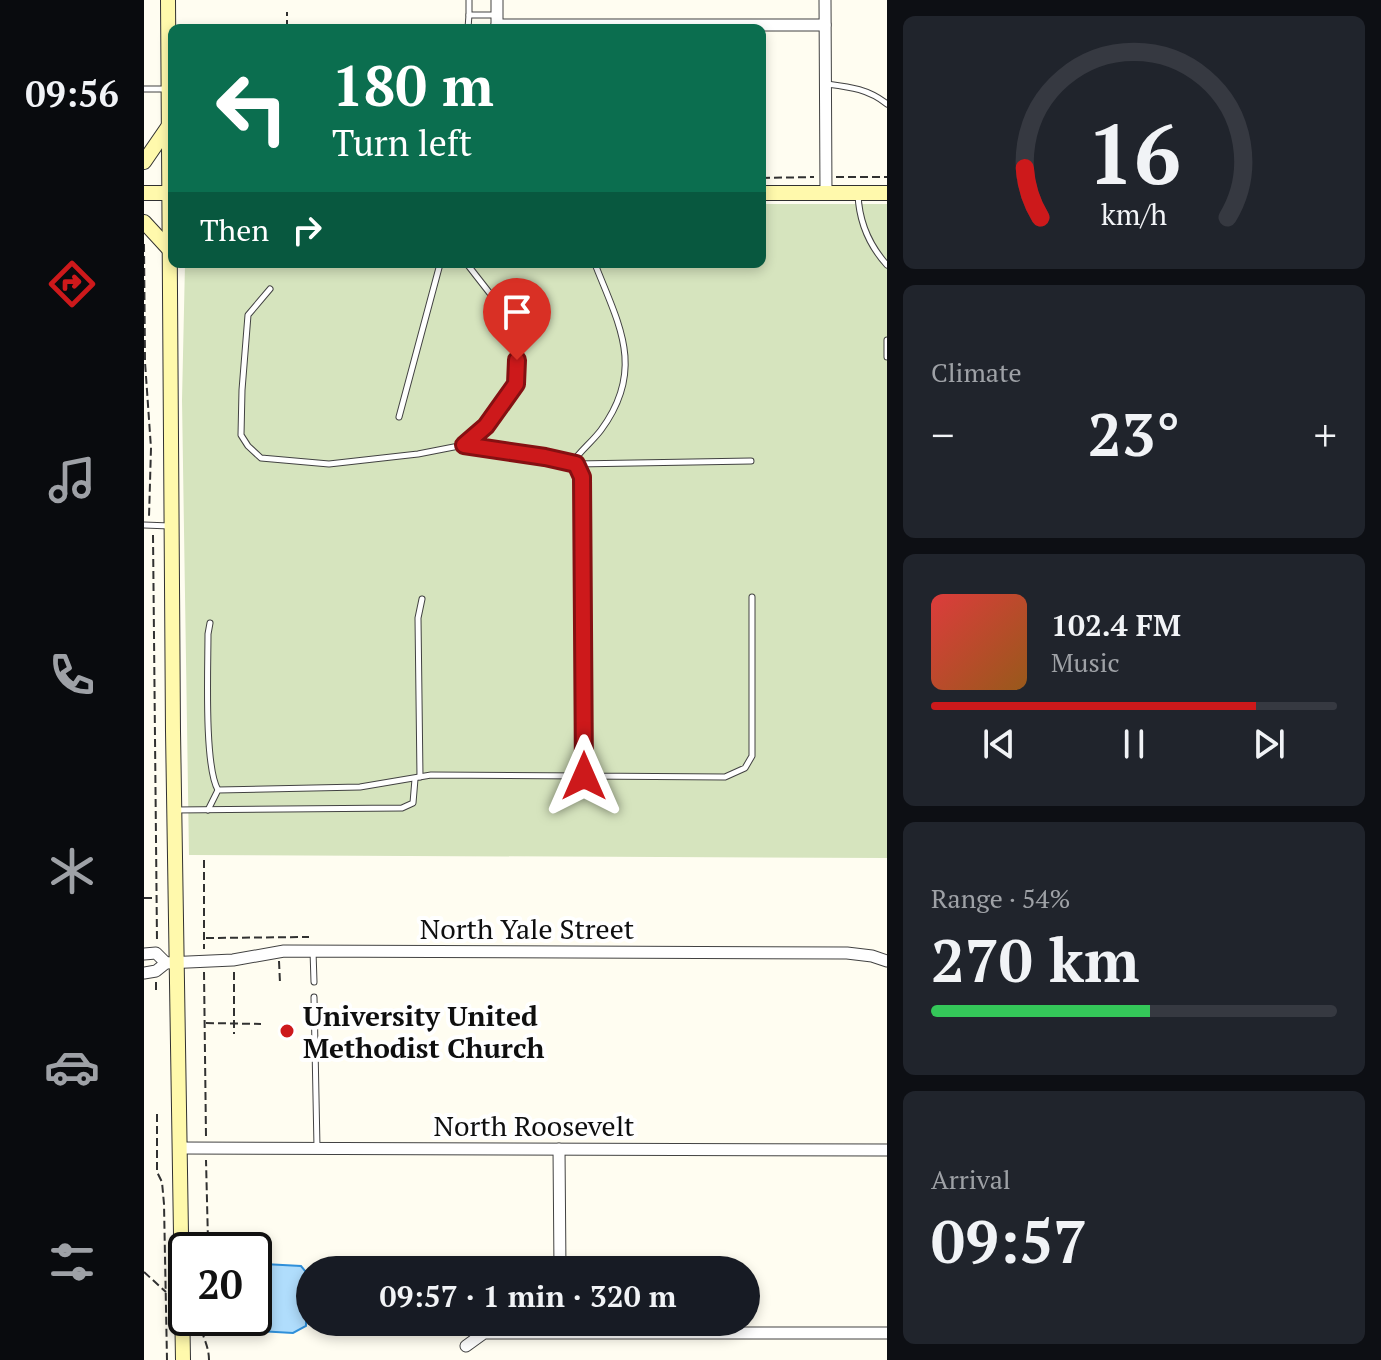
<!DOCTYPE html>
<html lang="en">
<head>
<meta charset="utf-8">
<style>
  :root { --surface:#171b24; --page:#20242c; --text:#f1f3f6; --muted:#9ea1a6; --line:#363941; --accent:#cd191b }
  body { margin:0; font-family:"PT Serif",serif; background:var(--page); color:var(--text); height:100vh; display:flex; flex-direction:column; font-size:30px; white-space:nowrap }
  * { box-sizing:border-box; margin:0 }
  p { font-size:26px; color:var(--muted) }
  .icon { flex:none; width:44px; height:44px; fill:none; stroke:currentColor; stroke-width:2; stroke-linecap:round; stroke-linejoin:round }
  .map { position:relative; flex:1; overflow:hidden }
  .drawer { display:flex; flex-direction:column; gap:16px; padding:16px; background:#0d0f14; width:494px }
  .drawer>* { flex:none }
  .guide { position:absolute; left:24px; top:24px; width:598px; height:244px; border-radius:12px; box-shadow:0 4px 12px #0003; background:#0b6e4f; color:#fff; overflow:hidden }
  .speed { position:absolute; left:24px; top:1232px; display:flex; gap:16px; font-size:40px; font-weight:700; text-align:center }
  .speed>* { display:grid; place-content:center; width:104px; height:104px; border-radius:50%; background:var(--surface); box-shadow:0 4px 12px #0003; line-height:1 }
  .speed .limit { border:4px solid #111; border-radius:12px; background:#fff; color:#111 }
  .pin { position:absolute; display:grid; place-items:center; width:68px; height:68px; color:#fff; margin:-82px -34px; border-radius:50% 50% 50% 0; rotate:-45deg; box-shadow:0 0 8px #0007 }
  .pin .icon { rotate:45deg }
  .me { position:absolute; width:88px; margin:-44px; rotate:0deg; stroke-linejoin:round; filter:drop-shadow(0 0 6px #0008) }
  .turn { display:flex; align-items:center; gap:28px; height:168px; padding:0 32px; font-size:36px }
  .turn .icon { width:104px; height:104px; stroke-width:2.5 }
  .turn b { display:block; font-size:56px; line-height:68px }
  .then { display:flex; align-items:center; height:76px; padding:0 32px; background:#0003; gap:16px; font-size:30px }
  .big { font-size:60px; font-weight:700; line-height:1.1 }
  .drawer .widget { flex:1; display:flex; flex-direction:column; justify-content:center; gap:12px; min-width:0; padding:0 28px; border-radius:12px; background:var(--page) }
  .drawer .dial { align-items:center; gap:0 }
  .dial svg { height:208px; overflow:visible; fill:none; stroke:var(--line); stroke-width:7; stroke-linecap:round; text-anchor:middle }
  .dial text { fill:var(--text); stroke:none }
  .song { display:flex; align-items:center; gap:24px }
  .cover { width:96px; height:96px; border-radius:12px; background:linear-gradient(135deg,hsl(0 70% 55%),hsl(30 70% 35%)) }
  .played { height:8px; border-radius:4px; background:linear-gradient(90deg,var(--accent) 80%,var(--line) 80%) }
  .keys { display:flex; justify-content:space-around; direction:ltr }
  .heat { display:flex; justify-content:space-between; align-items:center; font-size:44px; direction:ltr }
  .charge { height:12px; border-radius:6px; background:linear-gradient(90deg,#34c759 54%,var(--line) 0) }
  .trip { position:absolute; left:152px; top:1256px; width:464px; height:80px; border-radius:40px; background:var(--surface); box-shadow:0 4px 12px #0003; font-weight:700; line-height:80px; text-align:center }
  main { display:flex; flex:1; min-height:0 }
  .menu { display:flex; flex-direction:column; width:144px; justify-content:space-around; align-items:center; background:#090b0e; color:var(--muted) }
  .menu .icon { width:56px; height:56px }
  .menu .selected { color:var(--accent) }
  .menu b { font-size:36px; color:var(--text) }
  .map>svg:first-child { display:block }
  .cemetery { fill:#d6e4be }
  .water { fill:#b0ddfc; stroke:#3090da; stroke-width:2 }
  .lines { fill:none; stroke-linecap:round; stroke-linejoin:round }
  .service-casing { stroke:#424242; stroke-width:7 }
  .minor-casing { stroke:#424242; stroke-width:13 }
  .secondary-casing { stroke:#313131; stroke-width:16 }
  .path { stroke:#313131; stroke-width:2; stroke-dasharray:8 4; stroke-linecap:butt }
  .service { stroke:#fff; stroke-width:5 }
  .minor { stroke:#fff; stroke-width:11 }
  .secondary { stroke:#fff9ac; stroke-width:14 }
  .route-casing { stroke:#851012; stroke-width:20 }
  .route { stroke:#cd191b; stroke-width:14 }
  .poi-dot { fill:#cd191b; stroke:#fff; stroke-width:3 }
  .labels { text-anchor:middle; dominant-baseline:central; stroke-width:8; stroke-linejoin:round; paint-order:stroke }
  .street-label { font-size:28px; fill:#0f0f0f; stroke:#fff }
  .poi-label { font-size:28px; font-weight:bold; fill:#0f0f0f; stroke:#fff; text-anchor:start }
</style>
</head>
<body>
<main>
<nav class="menu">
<b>09:56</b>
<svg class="icon selected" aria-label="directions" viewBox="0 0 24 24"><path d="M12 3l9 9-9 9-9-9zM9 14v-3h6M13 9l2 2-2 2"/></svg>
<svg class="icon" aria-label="music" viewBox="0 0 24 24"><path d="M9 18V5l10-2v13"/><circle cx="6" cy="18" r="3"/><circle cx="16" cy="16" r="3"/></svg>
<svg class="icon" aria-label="phone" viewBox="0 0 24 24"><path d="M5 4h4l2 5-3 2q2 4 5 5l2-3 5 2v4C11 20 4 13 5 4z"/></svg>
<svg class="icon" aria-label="climate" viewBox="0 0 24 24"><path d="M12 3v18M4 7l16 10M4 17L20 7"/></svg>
<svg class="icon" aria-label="car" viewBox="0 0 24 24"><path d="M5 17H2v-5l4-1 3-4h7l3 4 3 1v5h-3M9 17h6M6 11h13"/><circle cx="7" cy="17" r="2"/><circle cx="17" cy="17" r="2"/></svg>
<svg class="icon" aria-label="filters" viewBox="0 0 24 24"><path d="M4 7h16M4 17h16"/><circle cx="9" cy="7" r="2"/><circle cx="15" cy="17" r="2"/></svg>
</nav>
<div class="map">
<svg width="743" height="1360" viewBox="0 0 743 1360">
  <rect width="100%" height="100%" fill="#fffdf1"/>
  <path class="cemetery" d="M618,204h125v654l-698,-3 -7,-455 3,-136h577z"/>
  <path class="water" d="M120,1264l37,2 5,6v54l-13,7 -70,-4 -5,-11h36v-53z"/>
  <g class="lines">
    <g class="service-casing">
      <g id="service">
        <path d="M325,15v-15"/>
        <path d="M324,28l1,-13h26"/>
        <path d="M683,84c23,3 41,5 60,20"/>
        <path d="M0,89h23"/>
        <path d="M714,194c1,27 11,51 29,71"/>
        <path d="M126,289l-22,26 -6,75 -1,45 7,11 13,12 68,6 89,-10 46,-9 112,19 6,13 2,299 141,1 20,-9 7,-12v-159"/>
        <path d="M743,340v17"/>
        <path d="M255,417l41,-153"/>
        <path d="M320,445l22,-19 30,-42 1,-47 -11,-23 -39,-50"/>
        <path d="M428,463c8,-12 20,-21 29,-33 45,-61 18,-105 -6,-166"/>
        <path d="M432,464l175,-3"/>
        <path d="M0,525l26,1"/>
        <path d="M66,623l-2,11c0,33 -4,132 10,156"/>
        <path d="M276,777l-2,-159 4,-19"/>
        <path d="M31,810l227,-2 11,-5 2,-24"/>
        <path d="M64,810l10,-20 142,-3 71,-12 153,1"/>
        <path d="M169,951l1,31"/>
        <path d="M170,997l3,150"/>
      </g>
    </g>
    <g class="minor-casing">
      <g id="minor">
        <path d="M353,0v28"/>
        <path d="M681,0l1,193"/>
        <path d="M353,25h328"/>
        <path d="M0,954l12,-1 10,10"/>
        <path d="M0,973l12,-2 10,-8 67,-3 51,-9 563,2 25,3 15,5"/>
        <path d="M36,1148l707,2"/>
        <path d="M415,1149l1,121"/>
        <path d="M322,1346l18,-13h403"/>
      </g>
    </g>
    <g class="secondary-casing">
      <g id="secondary">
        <path d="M24,0l5,731 10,629"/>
        <path d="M0,162l24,-35"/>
        <path d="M0,193h28"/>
        <path d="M618,193h125"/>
        <path d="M0,222l24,26"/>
      </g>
    </g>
    <g class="path">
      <path d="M143,28v-16"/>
      <path d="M692,177h51"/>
      <path d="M618,178l52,-1"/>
      <path d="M0,244l1,118 6,86 -2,69"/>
      <path d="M9,535l4,406"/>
      <path d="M60,860v89"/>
      <path d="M0,898h11"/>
      <path d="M62,938l103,-1"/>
      <path d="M135,961l1,22"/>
      <path d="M60,972l2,165"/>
      <path d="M90,972v62"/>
      <path d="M12,990v-8"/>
      <path d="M62,1023l55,1"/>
      <path d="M13,1114v58l5,10 2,22 3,156"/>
      <path d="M62,1250l2,-9 -2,-81"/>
      <path d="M0,1272l22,20"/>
      <path d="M55,1318c1,15 10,26 10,42"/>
    </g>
    <use href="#service" class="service"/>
    <use href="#minor" class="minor"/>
    <use href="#secondary" class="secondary"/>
  </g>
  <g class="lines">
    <g class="route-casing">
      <path id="route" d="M373,360l-1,24 -30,42 -22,19 81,12 31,7 6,13 2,299"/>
    </g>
    <use href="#route" class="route"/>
  </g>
  <circle class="poi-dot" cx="143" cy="1031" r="8"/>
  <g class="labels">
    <g class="street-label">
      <text x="383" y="928">North Yale Street</text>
      <text x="390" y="1125">North Roosevelt</text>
    </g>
    <g class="poi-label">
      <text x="159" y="1015">University United<tspan x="159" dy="32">Methodist Church</tspan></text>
    </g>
  </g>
</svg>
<div class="speed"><div class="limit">20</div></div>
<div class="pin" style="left:373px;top:360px;background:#d93025"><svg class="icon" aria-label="arrive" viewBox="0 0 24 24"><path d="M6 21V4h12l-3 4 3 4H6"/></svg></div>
<svg class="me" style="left:440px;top:776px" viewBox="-20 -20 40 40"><path d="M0-17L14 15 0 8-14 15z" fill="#cd191b" stroke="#fff" stroke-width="4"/></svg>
<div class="trip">09:57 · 1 min · 320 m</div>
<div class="guide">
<div class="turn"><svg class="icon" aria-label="left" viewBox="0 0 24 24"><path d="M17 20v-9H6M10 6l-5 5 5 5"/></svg><div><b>180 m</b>Turn left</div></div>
<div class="then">Then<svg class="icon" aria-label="right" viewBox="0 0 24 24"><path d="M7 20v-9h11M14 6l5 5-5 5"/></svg></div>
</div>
</div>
<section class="drawer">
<div class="widget dial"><svg viewBox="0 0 100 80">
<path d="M14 69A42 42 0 1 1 86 69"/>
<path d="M14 69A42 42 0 0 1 8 50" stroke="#cd191b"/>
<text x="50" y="56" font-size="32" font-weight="700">16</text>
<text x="50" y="72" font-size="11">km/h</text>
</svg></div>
<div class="widget"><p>Climate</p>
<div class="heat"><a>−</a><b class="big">23°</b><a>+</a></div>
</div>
<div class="widget">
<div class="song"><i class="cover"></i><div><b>102.4 FM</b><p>Music</p></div></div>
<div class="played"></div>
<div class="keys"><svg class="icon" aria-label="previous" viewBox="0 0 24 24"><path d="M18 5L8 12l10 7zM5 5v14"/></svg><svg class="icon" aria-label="pause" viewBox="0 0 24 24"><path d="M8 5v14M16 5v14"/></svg><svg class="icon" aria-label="next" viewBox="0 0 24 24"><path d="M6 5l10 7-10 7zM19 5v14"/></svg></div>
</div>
<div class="widget"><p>Range · 54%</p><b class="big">270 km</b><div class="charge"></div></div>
<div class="widget"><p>Arrival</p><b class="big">09:57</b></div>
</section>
</main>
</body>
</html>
